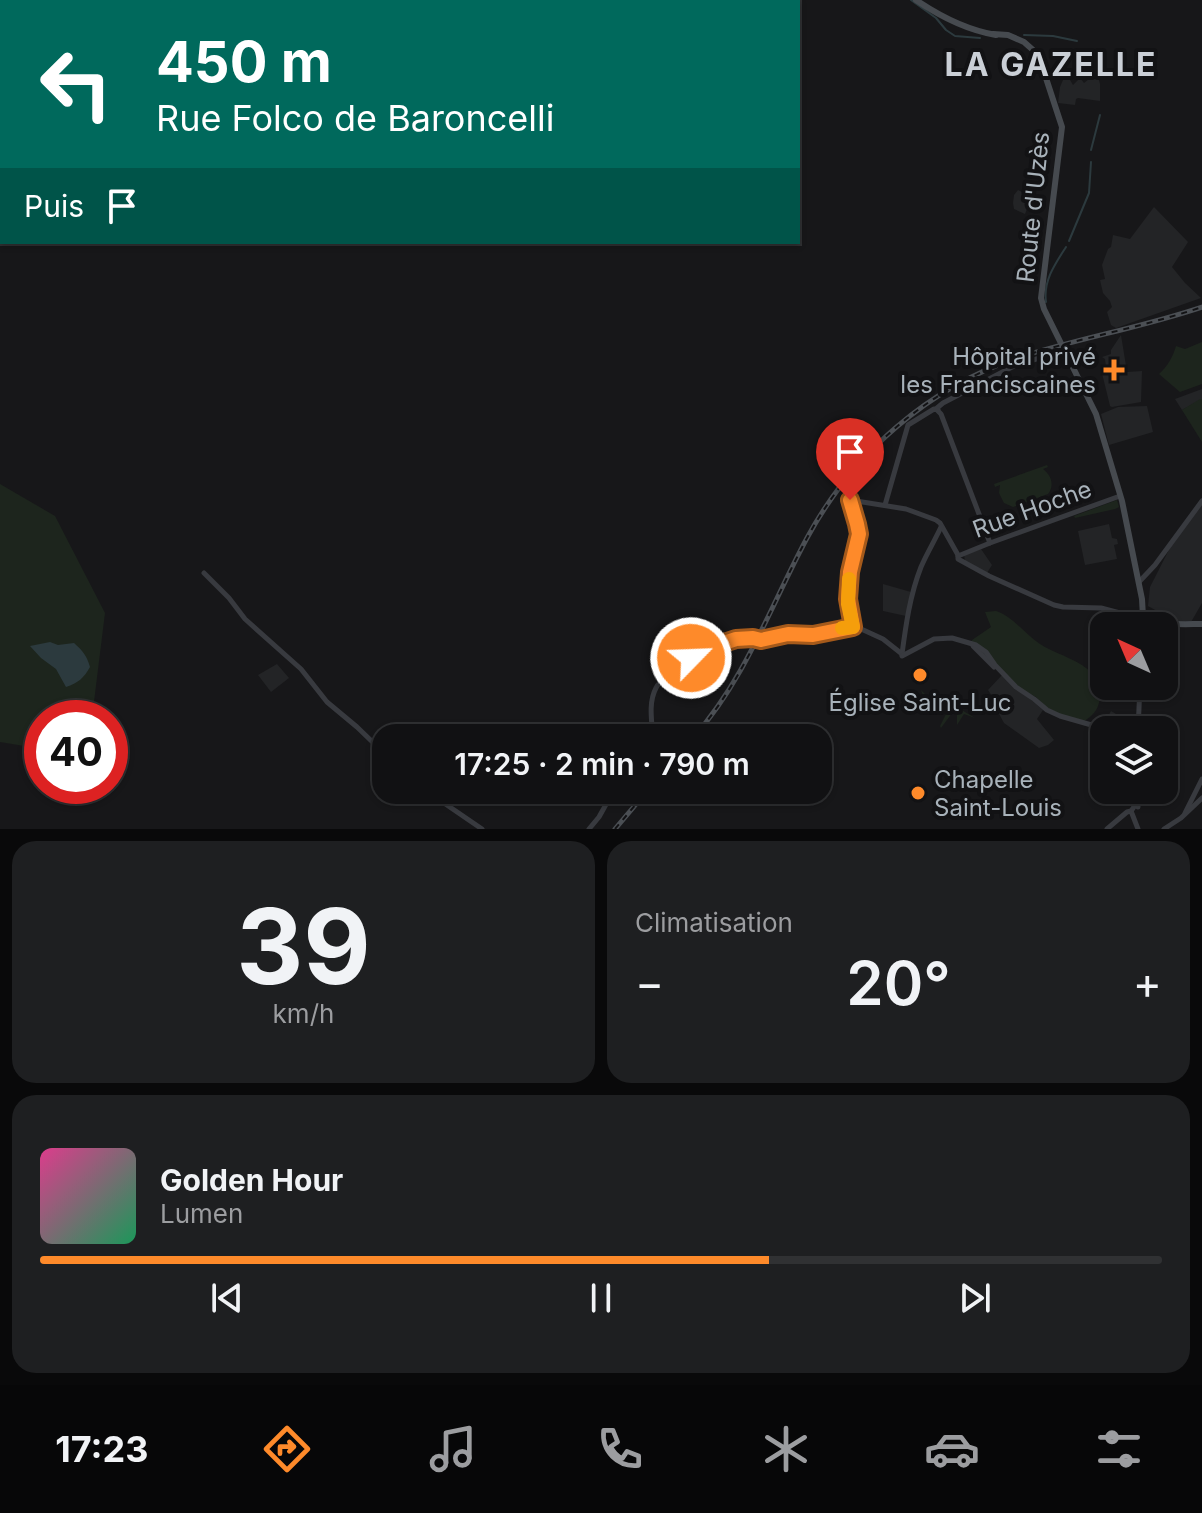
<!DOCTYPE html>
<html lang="fr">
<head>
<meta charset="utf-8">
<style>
  :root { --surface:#111113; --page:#1e1f21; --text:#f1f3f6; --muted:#9c9da0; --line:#303133; --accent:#fe8a2a }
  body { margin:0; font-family:Inter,sans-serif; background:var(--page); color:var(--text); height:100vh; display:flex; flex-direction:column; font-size:30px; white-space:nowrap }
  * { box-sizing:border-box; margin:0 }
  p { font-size:26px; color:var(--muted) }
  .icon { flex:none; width:44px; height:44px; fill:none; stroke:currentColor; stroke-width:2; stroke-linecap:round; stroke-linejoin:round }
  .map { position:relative; height:829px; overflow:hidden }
  .side { display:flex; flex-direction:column; gap:12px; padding:12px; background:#09090a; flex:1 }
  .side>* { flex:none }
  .guide { position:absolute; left:0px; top:0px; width:800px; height:244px; box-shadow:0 2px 6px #0004,0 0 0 2px var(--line); background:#00695c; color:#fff; overflow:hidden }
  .needle { width:52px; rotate:316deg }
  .fabs { position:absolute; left:1090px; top:612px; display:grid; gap:16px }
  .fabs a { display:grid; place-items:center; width:88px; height:88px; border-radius:16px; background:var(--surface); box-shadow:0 2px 6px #0004,0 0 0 2px var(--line); font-size:40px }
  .speed { position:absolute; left:24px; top:700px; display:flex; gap:16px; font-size:40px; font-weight:700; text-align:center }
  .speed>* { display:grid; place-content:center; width:104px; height:104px; border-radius:50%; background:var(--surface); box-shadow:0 2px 6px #0004,0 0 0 2px var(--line); line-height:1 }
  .speed .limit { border:12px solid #d22; background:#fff; color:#111 }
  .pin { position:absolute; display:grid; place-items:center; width:68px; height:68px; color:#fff; margin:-82px -34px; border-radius:50% 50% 50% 0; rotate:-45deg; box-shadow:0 0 8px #0007 }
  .pin .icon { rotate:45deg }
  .me { position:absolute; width:88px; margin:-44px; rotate:66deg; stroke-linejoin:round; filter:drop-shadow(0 0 6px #0008) }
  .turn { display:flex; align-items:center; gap:28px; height:168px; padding:0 24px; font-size:36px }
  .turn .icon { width:104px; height:104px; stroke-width:2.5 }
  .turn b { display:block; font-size:56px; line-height:68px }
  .then { display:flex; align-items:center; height:76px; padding:0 24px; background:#0003; gap:16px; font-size:30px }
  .big { font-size:60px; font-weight:600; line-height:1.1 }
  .side .tile { flex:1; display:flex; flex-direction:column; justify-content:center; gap:12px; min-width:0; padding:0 28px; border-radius:24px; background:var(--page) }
  .side .dial { align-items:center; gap:0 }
  .dial b { font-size:104px; line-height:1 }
  .song { display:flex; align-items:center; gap:24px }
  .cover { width:96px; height:96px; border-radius:12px; background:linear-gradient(135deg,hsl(330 70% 55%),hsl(150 70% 35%)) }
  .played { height:8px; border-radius:4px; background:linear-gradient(90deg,var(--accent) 65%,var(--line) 65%) }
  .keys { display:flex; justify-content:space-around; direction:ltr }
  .heat { display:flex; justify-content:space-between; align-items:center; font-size:44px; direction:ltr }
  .side .tiles { flex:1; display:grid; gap:12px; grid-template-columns:1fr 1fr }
  .tile:last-child { grid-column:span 2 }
  .trip { position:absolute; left:372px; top:724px; width:460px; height:80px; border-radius:24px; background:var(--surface); box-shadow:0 2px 6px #0004,0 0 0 2px var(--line); font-weight:600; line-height:80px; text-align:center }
  .tabs { display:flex; height:128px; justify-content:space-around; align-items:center; background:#070708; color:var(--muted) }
  .tabs .icon { width:56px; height:56px }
  .tabs .current { color:var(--accent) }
  .tabs b { font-size:36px; color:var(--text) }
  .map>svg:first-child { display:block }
  .built { fill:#232426 }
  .green { fill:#1d251d }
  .water { fill:#2c3a3e }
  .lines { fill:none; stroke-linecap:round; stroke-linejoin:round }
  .stream { stroke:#2c3a3e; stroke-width:2 }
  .tertiary { stroke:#383a3f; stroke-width:5 }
  .secondary { stroke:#464a4f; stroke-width:6 }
  .rail-casing { stroke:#4b4f54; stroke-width:5 }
  .rail { stroke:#121214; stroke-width:2; stroke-dasharray:6; stroke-linecap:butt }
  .route-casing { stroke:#a55a1b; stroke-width:20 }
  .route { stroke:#fe8a2a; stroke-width:14 }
  .slow { stroke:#f59e0b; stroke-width:14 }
  .poi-dot { fill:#fe8a2a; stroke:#121214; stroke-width:3 }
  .labels { text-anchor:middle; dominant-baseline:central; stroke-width:8; stroke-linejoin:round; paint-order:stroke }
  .street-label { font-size:24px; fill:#a8b2ba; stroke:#121214 }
  .poi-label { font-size:24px; fill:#a8b2ba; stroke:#121214; text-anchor:end }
  .district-label { font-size:32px; font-weight:bold; letter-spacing:2px; fill:#cacfd6; stroke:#121214 }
</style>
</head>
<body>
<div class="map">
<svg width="1202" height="829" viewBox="0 0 1202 829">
  <rect width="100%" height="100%" fill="#171719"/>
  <g class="built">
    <path d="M1066,73l7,12 7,-7 4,5 13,-10 3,11v17l-22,-3 -2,1 -1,6 -17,-2 2,-16z"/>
    <path d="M1018,190l14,7 -7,17 -11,-5 -1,-6 1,-8z"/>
    <path d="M1154,207l34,35 -16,25 13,16 16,15 -85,30 -5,-3 -4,-13 5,-5 -2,-6 -7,-8 -3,-13 5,-1 -3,-14 6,-16 3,-2 2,-12 17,4z"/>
    <path d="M1121,335l6,37 15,-1 -1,31 -29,5 -2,-1 -9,-37v-1l5,-1 -1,-8 -3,-2 9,-3v-4z"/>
    <path d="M1202,389v10l-20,11 -7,-11z"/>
    <path d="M1147,406l6,26 -44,13 -8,-31 17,-7z"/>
    <path d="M1202,504v99l-11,19 -32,-2 -4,-2 2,-7 -9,-5 2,-19 23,-45z"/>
    <path d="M1109,524l3,14 5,1 1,5 -4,1 3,14 -32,6 -7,-34z"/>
    <path d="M981,549l11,16 -5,8 -22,-12 -1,-6z"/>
    <path d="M883,584l28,8 -5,24 -23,-5z"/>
    <path d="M277,664l12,14 -18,14 -13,-17z"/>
    <path d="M1002,675l41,35 -6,9 17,21 -6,5 -9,3 -35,-25 -7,-13 1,-5 -10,-15z"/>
    <path d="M1111,711l25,15 -2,4h-18l-12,-6z"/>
  </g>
  <g class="green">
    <path d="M104,0h356l-1,2h-356z"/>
    <path d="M1202,342v42l-22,8 -21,-18c8,-7 14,-17 17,-28l9,3z"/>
    <path d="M1200,399h2v43l-20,-32z"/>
    <path d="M1047,465l1,2 -5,2c8,6 12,16 5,25l-35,13 -9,-4 -5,-10 1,-8 -5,2 -1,-3z"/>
    <path d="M0,484l55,32 50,97 -13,105h-50v31l-42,-7z"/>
    <path d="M1117,500l2,7 -4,2 -40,9 -1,-2z"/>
    <path d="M996,611c15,4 29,23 44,33 21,14 64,20 60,54 -2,13 -7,17 -17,24l-26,-8 -10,-6 -11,-11 -17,-9 -48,-46 1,-2 19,-13 -6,-15z"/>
    <path d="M921,690l9,9 4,1 -5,-6 7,3 -1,4 25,8 15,9 -11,-4 -7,11v-10l-5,-2 -11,15 -1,-2 8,-16c-11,-7 -23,-5 -27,-20z"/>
  </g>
  <path class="water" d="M50,642l8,3 16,-2c9,8 13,13 16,24 -6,11 -12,16 -24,20l-10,-18 -15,-11 -11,-12z"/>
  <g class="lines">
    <g class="stream">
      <path d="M911,0l25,18 10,12 9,6 25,2"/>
      <path d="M306,2l2,-2"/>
      <path d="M1024,35l29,1 24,5"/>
      <path d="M1091,150l9,-35"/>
      <path d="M1069,241l20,-48 2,-31"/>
      <path d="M1046,302c-3,-21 9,-38 20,-55"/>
    </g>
    <g class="tertiary">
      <path d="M937,408l6,-5 71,-37 51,-16"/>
      <path d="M938,411l3,3 49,129"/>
      <path d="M885,505l23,-80 26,-16 4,1"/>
      <path d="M958,556l32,-13 130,-47"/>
      <path d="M204,573l25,25 16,21 56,50 26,33 30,25 29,28"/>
      <path d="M1139,582l16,-17 47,-64"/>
      <path d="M853,627l-5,-28 2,-27 9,-38 -2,-10 -7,-24 56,9 30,11 4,3 18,32v4l31,17 65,29 9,2 38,1 38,10 4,-1"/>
      <path d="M764,639l20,-5 29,1 36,-9 10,2 24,11 19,15"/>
      <path d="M973,646l21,21"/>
      <path d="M902,654c4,-30 8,-59 19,-87 6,-14 14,-27 20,-40"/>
      <path d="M902,656l32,-17 18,-1 24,7 10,7 9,13 21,22 18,12 13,11 13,6 49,14"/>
      <path d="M1138,730l2,-44"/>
      <path d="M653,738c-1,-16 -5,-35 3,-50 3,-7 12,-12 18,-17 27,-21 58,-37 93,-34"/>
      <path d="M425,790l57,39"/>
      <path d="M1138,807l1,-17"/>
      <path d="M1131,811l7,18"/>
      <path d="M1185,813l17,-34"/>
      <path d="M589,829l10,-12 15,-27"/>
      <path d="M1107,829l20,-17 4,-1 8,-11"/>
      <path d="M1164,829l17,-11 21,-20"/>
    </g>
    <g class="secondary">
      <path d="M916,0c25,17 51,30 80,35"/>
      <path d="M993,34l15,1 16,7 9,8 10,19 19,58 -21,171 3,11 52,105 26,87 20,98 1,18c15,9 41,7 59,7"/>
    </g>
    <g class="rail-casing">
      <g id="rail">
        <path d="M693,738c53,-60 77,-131 114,-200 46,-85 122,-151 213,-181 60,-19 123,-30 182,-50"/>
        <path d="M615,829l33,-39"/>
      </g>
    </g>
    <use href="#rail" class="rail"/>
  </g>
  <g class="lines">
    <g class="route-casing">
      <path id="route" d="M691,658l24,-12 21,-7 17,-1 8,2 27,-6 25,1 40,-8 -5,-28 2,-27 9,-38 -2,-10 -7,-24"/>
    </g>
    <use href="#route" class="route"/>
    <path class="slow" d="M842,628l11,-1 -5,-23 1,-25"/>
  </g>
  <g class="poi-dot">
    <path d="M1110 358h8v8h8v8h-8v8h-8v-8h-8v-8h8z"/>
    <circle cx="920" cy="675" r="8"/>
    <circle cx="918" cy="793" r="8"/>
  </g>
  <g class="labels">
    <g class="street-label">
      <text transform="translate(1033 207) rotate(-84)">Route d'Uzès</text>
      <text transform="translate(1032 509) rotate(-20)">Rue Hoche</text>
    </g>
    <g class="poi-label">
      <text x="1096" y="356">Hôpital privé<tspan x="1096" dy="28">les Franciscaines</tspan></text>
      <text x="920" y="702" text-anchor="middle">Église Saint-Luc</text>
      <text x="934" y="779" text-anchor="start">Chapelle<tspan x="934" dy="28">Saint-Louis</tspan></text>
    </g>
    <g class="district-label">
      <text x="1051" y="64">LA GAZELLE</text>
    </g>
  </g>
</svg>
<div class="fabs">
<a><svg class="needle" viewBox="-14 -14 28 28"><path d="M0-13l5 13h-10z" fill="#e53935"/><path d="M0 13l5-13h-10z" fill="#9c9da0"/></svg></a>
<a><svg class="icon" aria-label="layers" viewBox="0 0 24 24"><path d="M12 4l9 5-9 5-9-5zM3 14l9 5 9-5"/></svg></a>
</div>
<div class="speed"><div class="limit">40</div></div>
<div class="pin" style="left:850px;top:500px;background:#d93025"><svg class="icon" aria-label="arrive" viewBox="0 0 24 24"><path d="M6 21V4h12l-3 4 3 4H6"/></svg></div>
<svg class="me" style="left:691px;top:658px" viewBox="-20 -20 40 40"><circle r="17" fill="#fe8a2a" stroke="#fff" stroke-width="3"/><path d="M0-11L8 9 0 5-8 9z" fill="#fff"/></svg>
<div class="trip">17:25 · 2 min · 790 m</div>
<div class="guide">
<div class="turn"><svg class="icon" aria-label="left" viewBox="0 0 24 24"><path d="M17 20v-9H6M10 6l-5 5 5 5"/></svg><div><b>450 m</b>Rue Folco de Baroncelli</div></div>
<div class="then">Puis<svg class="icon" aria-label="arrive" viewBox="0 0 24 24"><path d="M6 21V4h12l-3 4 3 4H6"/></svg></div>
</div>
</div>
<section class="side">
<div class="tiles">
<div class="tile dial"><b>39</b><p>km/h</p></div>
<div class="tile"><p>Climatisation</p>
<div class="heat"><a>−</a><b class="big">20°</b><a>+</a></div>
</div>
<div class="tile">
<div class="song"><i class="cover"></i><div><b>Golden Hour</b><p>Lumen</p></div></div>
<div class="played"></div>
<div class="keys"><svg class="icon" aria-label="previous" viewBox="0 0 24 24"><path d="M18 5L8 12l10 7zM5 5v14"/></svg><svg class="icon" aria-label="pause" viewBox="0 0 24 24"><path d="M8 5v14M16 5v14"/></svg><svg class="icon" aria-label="next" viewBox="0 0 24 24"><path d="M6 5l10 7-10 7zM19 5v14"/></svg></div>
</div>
</div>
</section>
<nav class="tabs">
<b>17:23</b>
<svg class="icon current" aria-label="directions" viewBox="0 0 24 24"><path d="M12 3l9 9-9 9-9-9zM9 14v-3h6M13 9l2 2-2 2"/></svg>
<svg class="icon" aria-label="music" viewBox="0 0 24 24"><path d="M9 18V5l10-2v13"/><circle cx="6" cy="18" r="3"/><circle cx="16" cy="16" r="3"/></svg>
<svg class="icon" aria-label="phone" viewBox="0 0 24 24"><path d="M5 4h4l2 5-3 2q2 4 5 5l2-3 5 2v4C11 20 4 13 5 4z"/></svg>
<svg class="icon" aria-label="climate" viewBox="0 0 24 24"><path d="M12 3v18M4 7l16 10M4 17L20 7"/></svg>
<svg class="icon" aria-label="car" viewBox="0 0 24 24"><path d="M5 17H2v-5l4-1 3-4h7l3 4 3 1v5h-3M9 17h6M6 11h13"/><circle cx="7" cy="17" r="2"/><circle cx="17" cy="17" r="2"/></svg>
<svg class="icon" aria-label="filters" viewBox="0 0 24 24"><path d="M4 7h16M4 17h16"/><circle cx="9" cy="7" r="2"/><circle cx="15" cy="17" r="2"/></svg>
</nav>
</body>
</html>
